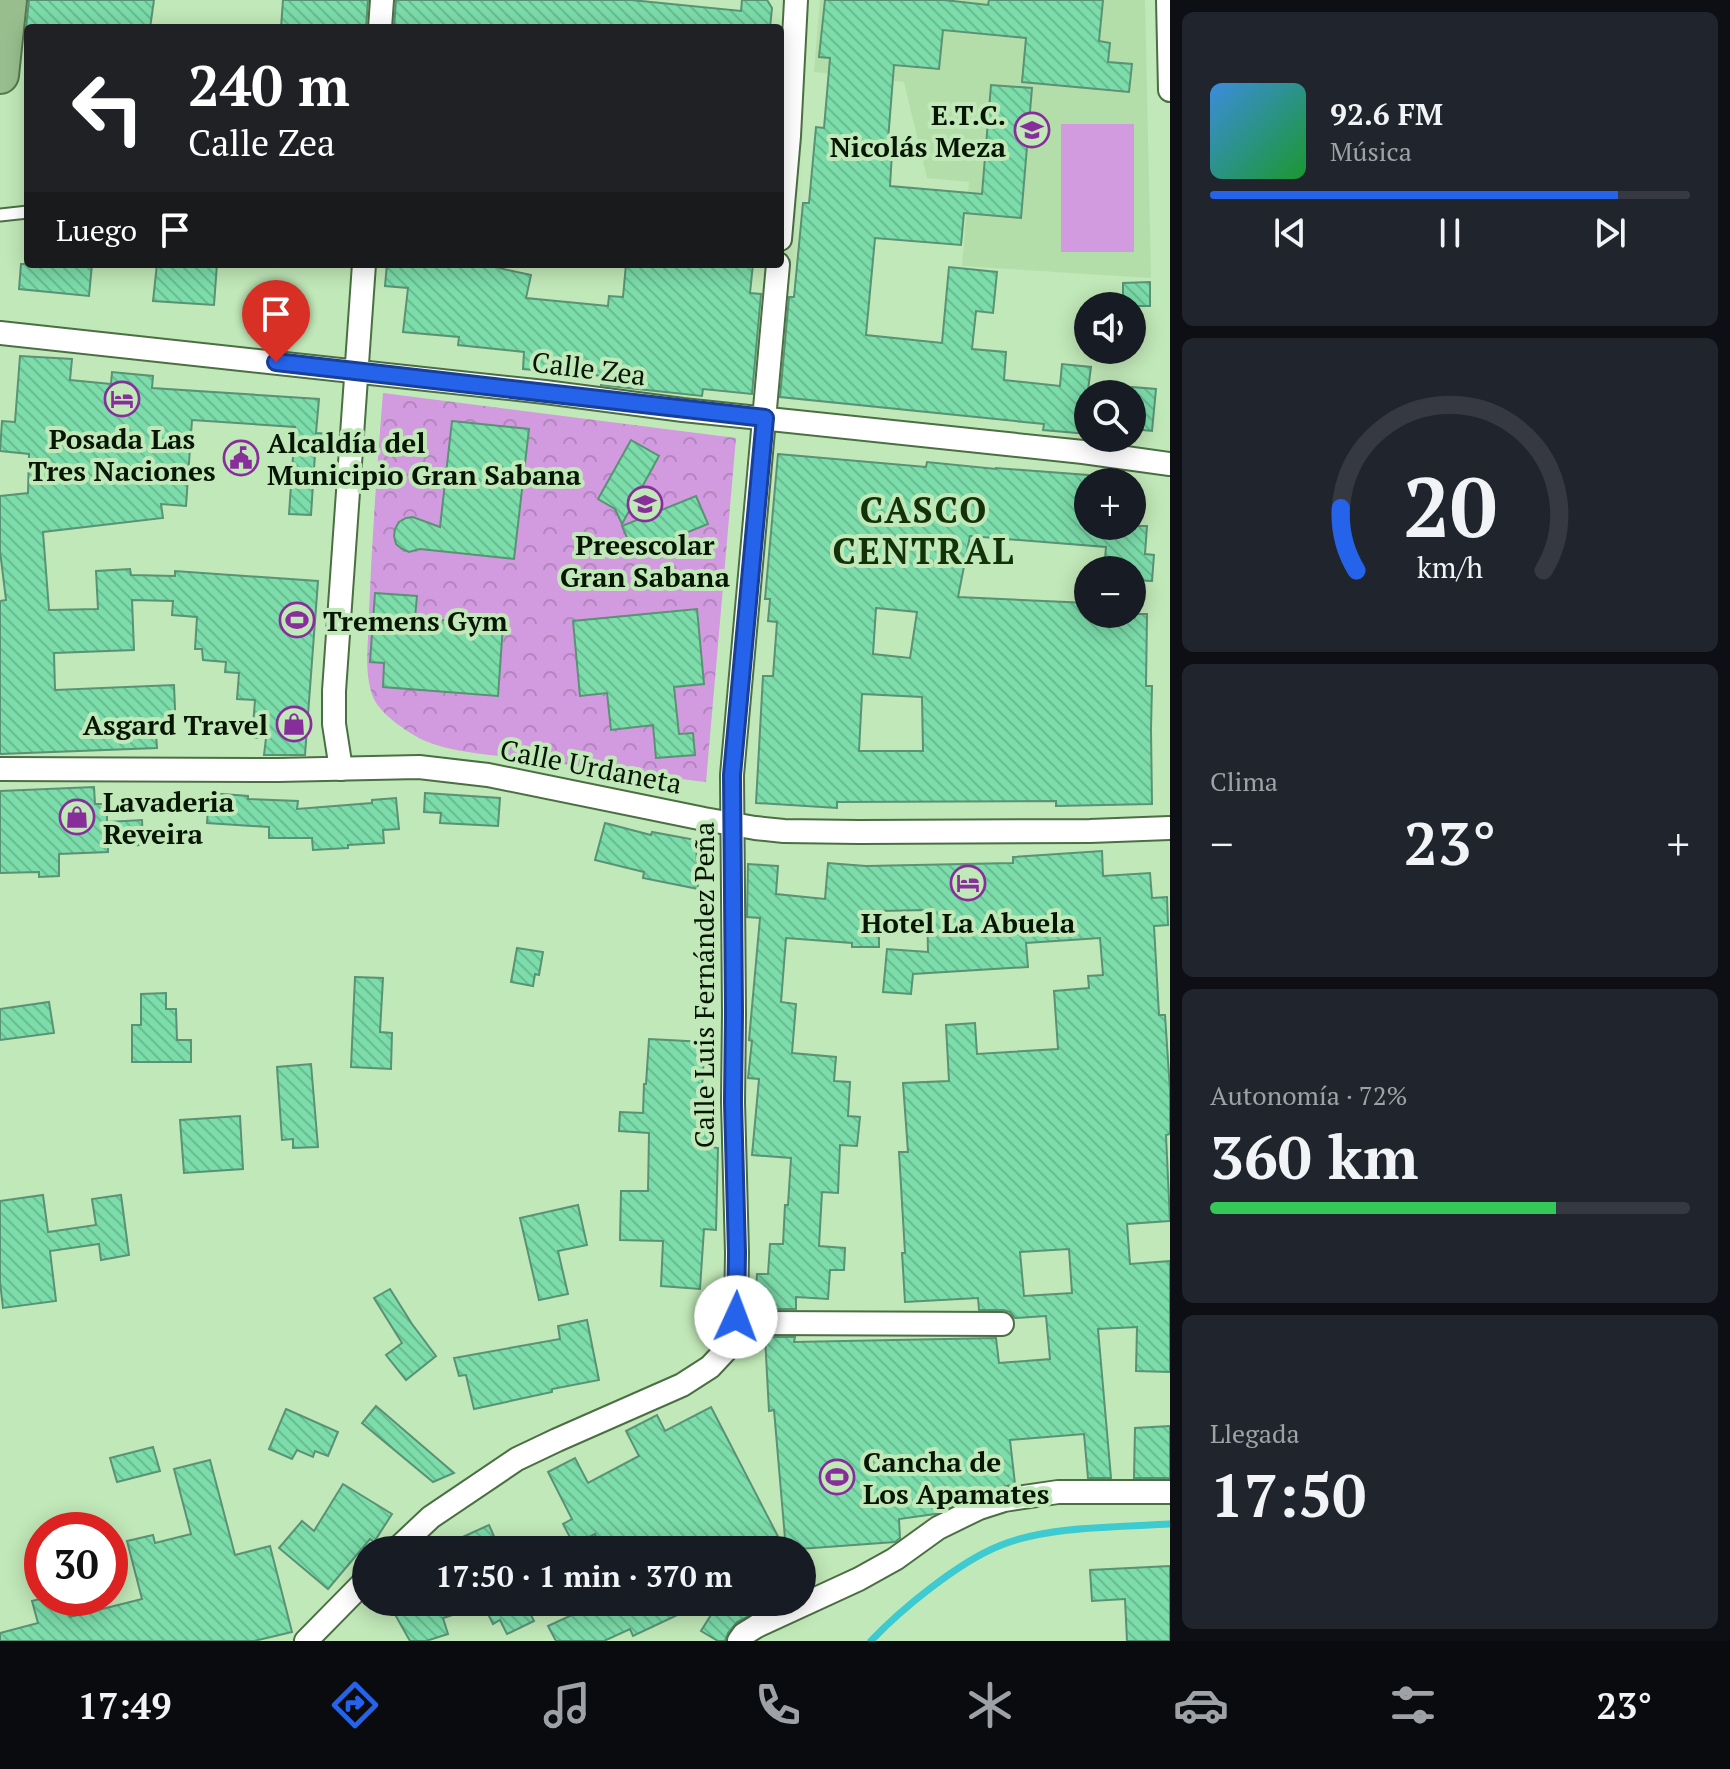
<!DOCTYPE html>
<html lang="es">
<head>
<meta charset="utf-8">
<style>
  :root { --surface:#171b24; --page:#20242c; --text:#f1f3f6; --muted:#9ea1a6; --line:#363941; --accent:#2563eb }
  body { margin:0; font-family:"PT Serif",serif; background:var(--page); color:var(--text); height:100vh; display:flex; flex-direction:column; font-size:30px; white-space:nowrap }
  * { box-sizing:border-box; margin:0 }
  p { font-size:26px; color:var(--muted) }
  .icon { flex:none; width:44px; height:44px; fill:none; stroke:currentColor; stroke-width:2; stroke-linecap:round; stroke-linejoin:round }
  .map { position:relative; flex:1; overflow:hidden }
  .drawer { display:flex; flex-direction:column; gap:12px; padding:12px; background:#0d0f14; width:560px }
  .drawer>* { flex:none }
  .top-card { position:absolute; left:24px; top:24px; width:760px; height:244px; border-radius:8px; box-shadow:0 4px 20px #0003; background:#202124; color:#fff; overflow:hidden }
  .controls { position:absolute; left:1074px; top:292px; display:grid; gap:16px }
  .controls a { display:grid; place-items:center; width:72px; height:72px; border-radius:50%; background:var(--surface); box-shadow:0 4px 20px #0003; font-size:40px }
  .speed { position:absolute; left:24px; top:1512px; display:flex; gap:16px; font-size:40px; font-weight:700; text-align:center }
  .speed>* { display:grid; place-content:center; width:104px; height:104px; border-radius:50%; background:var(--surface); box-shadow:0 4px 20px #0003; line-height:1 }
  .speed .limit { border:12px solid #d22; background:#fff; color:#111 }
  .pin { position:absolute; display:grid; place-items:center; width:68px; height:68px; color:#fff; margin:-82px -34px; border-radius:50% 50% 50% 0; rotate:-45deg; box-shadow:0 0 8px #0007 }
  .pin .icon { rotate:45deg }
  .me { position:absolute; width:88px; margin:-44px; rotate:2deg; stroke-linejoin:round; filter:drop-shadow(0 0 6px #0008) }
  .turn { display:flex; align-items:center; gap:28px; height:168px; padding:0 32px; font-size:36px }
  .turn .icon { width:104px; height:104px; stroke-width:2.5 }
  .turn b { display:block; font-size:56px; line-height:68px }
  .then { display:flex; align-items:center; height:76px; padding:0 32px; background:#0003; gap:16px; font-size:30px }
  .big { font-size:60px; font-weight:700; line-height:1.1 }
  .drawer .widget { flex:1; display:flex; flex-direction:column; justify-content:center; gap:12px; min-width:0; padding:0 28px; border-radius:12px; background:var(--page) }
  .drawer .dial { align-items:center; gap:0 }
  .dial svg { height:208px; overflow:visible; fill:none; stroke:var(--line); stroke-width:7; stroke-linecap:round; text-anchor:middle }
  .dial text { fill:var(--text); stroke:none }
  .song { display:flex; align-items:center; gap:24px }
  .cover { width:96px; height:96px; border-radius:12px; background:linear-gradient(135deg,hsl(210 70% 55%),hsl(130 70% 35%)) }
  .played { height:8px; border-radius:4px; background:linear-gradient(90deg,var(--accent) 85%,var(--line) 85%) }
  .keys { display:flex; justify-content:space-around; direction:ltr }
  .heat { display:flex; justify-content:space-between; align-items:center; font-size:44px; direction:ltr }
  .charge { height:12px; border-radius:6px; background:linear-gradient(90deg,#34c759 72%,var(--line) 0) }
  .trip { position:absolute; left:352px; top:1536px; width:464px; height:80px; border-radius:40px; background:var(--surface); box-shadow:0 4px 20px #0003; font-weight:700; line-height:80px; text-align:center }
  .menu { display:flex; height:128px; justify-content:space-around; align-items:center; background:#090b0e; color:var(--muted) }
  .menu .icon { width:56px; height:56px }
  .menu .current { color:var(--accent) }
  .menu b { font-size:36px; color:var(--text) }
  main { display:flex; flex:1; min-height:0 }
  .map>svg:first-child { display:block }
  .built { fill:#b3dea9 }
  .park { fill:url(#park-crowns) }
  .garden { fill:#d29adf }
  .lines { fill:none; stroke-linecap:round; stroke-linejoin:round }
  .stream { stroke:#3dcad1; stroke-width:7 }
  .building { fill:url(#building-back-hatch); stroke:#599274; stroke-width:2; fill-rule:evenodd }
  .service-casing { stroke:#4b6e43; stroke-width:15 }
  .minor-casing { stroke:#4b6e43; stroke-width:26 }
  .trunk-casing { stroke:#55794c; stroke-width:40 }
  .service { stroke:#fff; stroke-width:11 }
  .minor { stroke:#fff; stroke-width:22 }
  .trunk { stroke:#98be8e; stroke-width:36 }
  .route-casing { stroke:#184099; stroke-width:20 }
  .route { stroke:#2563eb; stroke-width:14 }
  .labels { text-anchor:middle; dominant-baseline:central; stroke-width:8; stroke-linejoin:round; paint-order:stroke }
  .poi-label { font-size:28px; font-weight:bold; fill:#081605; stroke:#c1e8b8; text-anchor:start }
  .street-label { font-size:28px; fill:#081605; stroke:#c1e8b8 }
  .district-label { font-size:36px; font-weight:bold; letter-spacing:2px; fill:#123209; stroke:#c1e8b8 }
</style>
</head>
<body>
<main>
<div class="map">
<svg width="1170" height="1641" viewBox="0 0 1170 1641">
  <defs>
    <pattern id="park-crowns" width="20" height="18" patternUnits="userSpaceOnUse" patternTransform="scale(2)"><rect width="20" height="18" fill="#d29adf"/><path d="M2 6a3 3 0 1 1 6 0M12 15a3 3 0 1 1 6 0" fill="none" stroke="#b384be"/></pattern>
    <pattern id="building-back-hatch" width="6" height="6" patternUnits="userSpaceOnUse" patternTransform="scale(2)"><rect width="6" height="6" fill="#7cdcaa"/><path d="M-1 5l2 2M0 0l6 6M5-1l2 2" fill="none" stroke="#6abc91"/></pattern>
  </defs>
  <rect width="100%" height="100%" fill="#c1e8b8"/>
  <path class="built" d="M820,0h325l6,278 -189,-12 7,-84 -42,-4 -23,-96 -90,-10z"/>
  <path class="park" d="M383,393l353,45 -30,344c-60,-7 -121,-15 -181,-23 -32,-4 -73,-6 -102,-19 -16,-8 -43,-26 -50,-43 -10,-26 -4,-58 -4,-85 3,-73 8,-146 14,-219z"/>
  <rect class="garden" x="1061" y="124" width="73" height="128"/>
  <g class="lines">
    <path class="stream" d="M871,1641c30,-32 88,-79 128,-95 47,-20 120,-19 171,-22"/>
  </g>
  <g class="building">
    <path d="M29,0h125l-4,28h-124z"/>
    <path d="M283,0h85l-2,28h-85z"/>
    <path d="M396,0h235l110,11 1,-11h25l5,8 -2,20h-364l-12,-1z"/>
    <path d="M825,0h119l44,5 1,-5h114l-4,41 11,2 -2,19 24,2 -3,28 -107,-10 4,-44 -83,-8 -4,39 -45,-4 -7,88h5l-2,33 92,8 9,-109 41,3 -11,130 -57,-5 -3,32 -86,-7 -9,97 76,8 7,-76 48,5 -4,41 -17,-2 -4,38 34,3 -2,28 56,6 2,-22 29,3 -3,23v44l-45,-4 1,-6 -264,-27 9,-100h5l9,-94h6l7,-76 8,1 6,-70 -11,-1z"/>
    <path d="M21,264h71l-3,32 -70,-7z"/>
    <path d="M157,264h60l-3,41 -61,-4z"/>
    <path d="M387,264h112v4l32,7 -5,23 82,8 1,-10 14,1 3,-33h127l-3,29 11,1 -9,100 -49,-5 -1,7 -101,-11 1,-9 -79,-7 1,-17 -66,-7 1,-8 -56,-5 5,-44 -23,-2z"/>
    <path d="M1150,282v24h-27v-23z"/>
    <path d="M20,356l52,3 -2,21 41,4 1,-12 41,4 -1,12 167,11 -3,34 16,1 -2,21 -15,-1 -4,61 -22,-1 6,-87 -103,-7 -6,86 -25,-2 2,14 -120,14 6,78 49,-1 -2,-38 34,-2 1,6 44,1v-5l143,10 -13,174h-41l2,-17h-14l3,-38 -18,-1 2,-26 -14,-1 1,-10 -23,-2 -1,-11h-7l2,-32 -25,-2 1,-14 -41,-1 2,50 -80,3 1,37 119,-5 2,48 -20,1 1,14 -157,6v-153l6,-1 -6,-49v-55l28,-3 1,-39 -29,-3 2,-30 13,1z"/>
    <path d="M1132,387l24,2 -4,42 -20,-2z"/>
    <path d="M452,421l77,8 -15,130 -94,-10 -11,3 -7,-3 -6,-5 -2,-8 1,-7 4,-7 7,-4 7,-1 27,10z"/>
    <path d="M631,440l28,16 -37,68 -7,-15 -17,-10z"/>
    <path d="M778,454l148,13 1,-5 69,7v-1l92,7v51h59l-2,28 9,1 -2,26 -20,-1v-10h-28l2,-23 -136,-11 -12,61 130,6v11h59l-1,72h6l-1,43 1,75 -96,2v-5l-219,1v6l-81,-5 7,-127h10l4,-54 -9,-1 2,-22h-5zM876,608l41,4 -7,46 -37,-4zM862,694l60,3 1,54h-64z"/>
    <path d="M696,496l12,28 -74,30 -12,-28z"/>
    <path d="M375,593l42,3 -2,22 88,7 -5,71 -115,-9 1,-24 -14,-1z"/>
    <path d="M697,609l7,75 -30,3 5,47 14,-1 2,22 -39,3 -3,-33 -42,5 -4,-37 -27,3 -7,-75z"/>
    <path d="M94,787l1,17h12v18l35,-2 1,25 -35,1v6l-49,2v22l-20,1v-5l-39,1v-82z"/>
    <path d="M209,793l39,3v3l50,2 -1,8 75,-6v-3l24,-2 3,31 -16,1 1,13 -36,2v3l-35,2 -1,-12h-43v-11l-62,-4z"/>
    <path d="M425,793l75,5 -2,28 -58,-3 1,-10 -17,-1z"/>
    <path d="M605,823l46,12 1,-3 44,8 2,49 -55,-11 1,-6 -49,-12z"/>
    <path d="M1102,851l1,25 47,-3 2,25 15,-1 1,28 -14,1 5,89h6l5,75v44l-4,1 4,86 -43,3 3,40 40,-3v111l-34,-1 1,-44 -39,2 13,149h-23l-4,-44 -74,6 5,44 -55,13v5l-25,12 -36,5 1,19 -5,4 -109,8 -12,-140 -5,1 -4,-74h30l-1,5 202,-4 3,25 51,-4 -4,-43 -31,2 -5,-6 -7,-2h-24l-1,-12 -73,4 -3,-49h3l-6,-101h9l-5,-69 46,-2 -3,-56 29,-2 2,31 81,-5 -4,-58 35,-3 -1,-12 15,-1 -3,-37 -74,5 2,24 -115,7 -2,20 -28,-2 4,-43 41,3 -1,-42 -48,1v36h-27v-4l-66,-5 -5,64 15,2 -4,49 44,4 -2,24 16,1 -2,34 12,1 -3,29 -17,-1 -2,48 -16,-1 -3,54 26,2 -1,22h-14l-2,29 -32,-2v12h-41l2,-35h11l2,-30h13l2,-39h3l3,-47 -39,-3 7,-76 -11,-1 4,-37 -3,-1 11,-122 -13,-1 1,-53 30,2 -2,28 49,5 3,-36 38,3 147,-3v-6zM1069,1249l3,44 -48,3 -4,-44z"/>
    <path d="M517,948l26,4 -4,23 -4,-1 -2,12 -22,-4z"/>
    <path d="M355,977l28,1 -3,54 12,1 -1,36 -40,-2z"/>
    <path d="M166,993v16h10l1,31h14v22h-59v-37h9v-31z"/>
    <path d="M49,1002l5,31 -54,7v-31z"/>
    <path d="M649,1039l56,3 -3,45 13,1 -3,59 6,1 -2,82 -12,-1 -4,60 -39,-3 2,-45 -43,-1 1,-49h27l1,-58 -30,-2 1,-19 23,1 1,-29h2z"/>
    <path d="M311,1064l7,83 -25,1v-9l-11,1 -5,-73z"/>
    <path d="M240,1116l3,53 -59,4 -4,-53z"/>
    <path d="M43,1195l5,37 48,-7 -4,-26 29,-4 8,60 -28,5 -2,-16 -49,7 6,50 -53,7 -3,-26v-81z"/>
    <path d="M578,1205l9,40 -29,6 10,43 -29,6 -19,-82z"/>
    <path d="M390,1289l22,35 24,32 -30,24 -20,-25 16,-12 -28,-45z"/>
    <path d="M587,1320l12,60 -47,9v3l-78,17 -8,-34 -7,1 -5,-18 106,-19 -2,-13z"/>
    <path d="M376,1406l78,67 -21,9 -71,-59z"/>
    <path d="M711,1407l74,143h-183l-7,-16 -21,11 -11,-21 9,-5 -24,-47 27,-14 13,25 51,-27 -13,-25 31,-16 8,16z"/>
    <path d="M286,1409l52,23 -10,24 -13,-5 -2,6 -16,-7 -5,9 -23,-10z"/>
    <path d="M1170,1426v52h-36l1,-50z"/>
    <path d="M153,1447l7,24 -43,11 -7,-24z"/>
    <path d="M210,1460l25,95 35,-9 22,86 -38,9h-254v-8l38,-10 -6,-22 12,-3h21l5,19 72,-18 -15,-58 26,-6 2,8 36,-9 -17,-65z"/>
    <path d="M343,1484l49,30 -18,28 -4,-3 -42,50 -49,-41 23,-27 12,10z"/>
    <path d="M489,1525l11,25h-66z"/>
    <path d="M1170,1566v75h-43l-2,-42 -33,2 -2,-31z"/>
    <path d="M388,1602h89l1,5 -35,11 5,16 -22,7h-16z"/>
    <path d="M482,1602h55l-10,5 7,14 -27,13 -7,-14 -7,4z"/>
    <path d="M600,1602h105l-72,34 -3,-7 -26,12h-48l-8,-15z"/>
    <path d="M719,1602h57l-39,20 -9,11 -3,8h-7l-17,-10z"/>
  </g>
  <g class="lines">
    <g class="service-casing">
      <path id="service" d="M0,215l28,-3"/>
    </g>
    <g class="minor-casing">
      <g id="minor">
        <path d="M1168,0l2,90"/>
        <path d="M380,28l2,-28"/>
        <path d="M780,239l9,-103 7,-136"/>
        <path d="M0,333l545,59 138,18 400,42 87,12"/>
        <path d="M0,769l278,1 141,-3 69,8 216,44 51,9 29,3 75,1 231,-1 80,-3"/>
        <path d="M341,769l-7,-45v-33l30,-427"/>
        <path d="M734,1323l268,1"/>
        <path d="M396,1550l35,-33 86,-58 40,-19 125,-55 28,-18 15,-16 7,-13 4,-21 1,-64 -4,-151 1,-89 -2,-238 46,-511"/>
        <path d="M306,1641l60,-61"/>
        <path d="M739,1641l5,-7 13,-8 102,-47 36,-20 43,-31 41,-20 25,-8 54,-8h112"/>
      </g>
    </g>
    <g class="trunk-casing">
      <path id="trunk" d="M0,75l8,-75"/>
    </g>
    <use href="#service" class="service"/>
    <use href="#minor" class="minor"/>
    <use href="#trunk" class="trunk"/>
  </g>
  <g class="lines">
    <g class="route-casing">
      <path id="route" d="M276,362l489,56 -33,357 2,238 -1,89 4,151 -1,64"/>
    </g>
    <use href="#route" class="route"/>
  </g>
  <defs>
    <g id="university-ring" transform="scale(1.8)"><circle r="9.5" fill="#c1e8b8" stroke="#872e9b" stroke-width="1.5"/><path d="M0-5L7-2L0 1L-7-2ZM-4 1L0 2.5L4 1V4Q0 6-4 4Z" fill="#872e9b"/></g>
    <g id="hotel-ring" transform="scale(1.8)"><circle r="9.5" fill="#c1e8b8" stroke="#872e9b" stroke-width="1.5"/><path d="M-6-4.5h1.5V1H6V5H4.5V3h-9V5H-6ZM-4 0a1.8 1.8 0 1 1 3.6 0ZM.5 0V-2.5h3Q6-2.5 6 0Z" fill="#872e9b"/></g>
    <g id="civic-ring" transform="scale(1.8)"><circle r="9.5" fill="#c1e8b8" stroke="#872e9b" stroke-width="1.5"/><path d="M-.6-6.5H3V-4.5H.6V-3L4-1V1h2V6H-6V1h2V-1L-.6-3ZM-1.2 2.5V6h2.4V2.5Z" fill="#872e9b"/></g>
    <g id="school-ring" transform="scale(1.8)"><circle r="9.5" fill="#c1e8b8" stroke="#872e9b" stroke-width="1.5"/><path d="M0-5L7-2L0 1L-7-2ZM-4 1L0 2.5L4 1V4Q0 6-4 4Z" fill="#872e9b"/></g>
    <g id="stadium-ring" transform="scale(1.8)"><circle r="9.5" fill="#c1e8b8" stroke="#872e9b" stroke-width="1.5"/><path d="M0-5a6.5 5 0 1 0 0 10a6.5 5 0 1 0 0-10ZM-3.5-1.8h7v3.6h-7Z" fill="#872e9b"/></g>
    <g id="shop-ring" transform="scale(1.8)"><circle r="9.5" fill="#c1e8b8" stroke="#872e9b" stroke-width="1.5"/><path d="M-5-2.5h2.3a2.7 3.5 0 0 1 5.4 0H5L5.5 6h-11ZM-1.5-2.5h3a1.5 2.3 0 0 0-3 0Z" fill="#872e9b"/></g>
  </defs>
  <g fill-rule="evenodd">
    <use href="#university-ring" x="1032" y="130"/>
    <use href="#hotel-ring" x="122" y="399"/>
    <use href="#civic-ring" x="241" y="458"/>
    <use href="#school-ring" x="645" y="504"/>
    <use href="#stadium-ring" x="297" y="620"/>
    <use href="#shop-ring" x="294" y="724"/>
    <use href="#shop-ring" x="77" y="817"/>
    <use href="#hotel-ring" x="968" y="883"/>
    <use href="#stadium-ring" x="837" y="1477"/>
  </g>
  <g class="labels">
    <g class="poi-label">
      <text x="1006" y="114" text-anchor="end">E.T.C.<tspan x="1006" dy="32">Nicolás Meza</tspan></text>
      <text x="122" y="438" text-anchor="middle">Posada Las<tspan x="122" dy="32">Tres Naciones</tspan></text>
      <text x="267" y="442">Alcaldía del<tspan x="267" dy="32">Municipio Gran Sabana</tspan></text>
      <text x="645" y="544" text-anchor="middle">Preescolar<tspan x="645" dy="32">Gran Sabana</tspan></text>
      <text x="323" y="620">Tremens Gym</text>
      <text x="268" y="724" text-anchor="end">Asgard Travel</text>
      <text x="103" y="801">Lavaderia<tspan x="103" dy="32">Reveira</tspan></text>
      <text x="968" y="922" text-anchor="middle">Hotel La Abuela</text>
      <text x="863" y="1461">Cancha de<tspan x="863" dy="32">Los Apamates</tspan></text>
    </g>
    <g class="street-label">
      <text transform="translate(589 368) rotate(7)">Calle Zea</text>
      <text transform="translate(591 766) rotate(11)">Calle Urdaneta</text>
      <text transform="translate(703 985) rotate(-90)">Calle Luis Fernández Peña</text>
    </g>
    <g class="district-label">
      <text x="924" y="509">CASCO<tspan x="924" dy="41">CENTRAL</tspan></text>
    </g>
  </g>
</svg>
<div class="controls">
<a><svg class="icon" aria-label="sound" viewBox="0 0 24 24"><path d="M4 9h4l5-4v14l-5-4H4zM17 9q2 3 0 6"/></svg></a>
<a><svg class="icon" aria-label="search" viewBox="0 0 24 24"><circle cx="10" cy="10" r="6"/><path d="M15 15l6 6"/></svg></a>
<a>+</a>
<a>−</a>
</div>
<div class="speed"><div class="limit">30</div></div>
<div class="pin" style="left:276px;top:362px;background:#d93025"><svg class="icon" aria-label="arrive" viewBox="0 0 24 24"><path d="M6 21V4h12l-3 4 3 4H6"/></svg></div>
<svg class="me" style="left:736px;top:1317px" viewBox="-20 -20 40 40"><circle r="19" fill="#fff"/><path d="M0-13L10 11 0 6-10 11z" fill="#2563eb"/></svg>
<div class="trip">17:50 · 1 min · 370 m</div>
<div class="top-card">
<div class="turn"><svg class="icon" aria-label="left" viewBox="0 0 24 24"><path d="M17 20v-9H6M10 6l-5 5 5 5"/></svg><div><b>240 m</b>Calle Zea</div></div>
<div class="then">Luego<svg class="icon" aria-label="arrive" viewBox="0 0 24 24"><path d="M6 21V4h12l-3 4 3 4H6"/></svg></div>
</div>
</div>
<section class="drawer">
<div class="widget">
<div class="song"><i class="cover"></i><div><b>92.6 FM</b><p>Música</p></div></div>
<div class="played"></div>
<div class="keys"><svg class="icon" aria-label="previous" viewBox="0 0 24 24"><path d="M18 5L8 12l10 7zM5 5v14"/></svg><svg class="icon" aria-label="pause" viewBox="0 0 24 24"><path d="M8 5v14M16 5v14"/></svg><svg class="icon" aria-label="next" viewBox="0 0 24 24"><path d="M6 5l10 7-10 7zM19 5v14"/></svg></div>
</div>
<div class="widget dial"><svg viewBox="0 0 100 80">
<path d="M14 69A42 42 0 1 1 86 69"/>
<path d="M14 69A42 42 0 0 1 8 45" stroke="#2563eb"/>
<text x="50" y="56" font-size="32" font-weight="700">20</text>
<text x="50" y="72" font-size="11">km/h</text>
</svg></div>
<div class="widget"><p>Clima</p>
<div class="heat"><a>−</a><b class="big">23°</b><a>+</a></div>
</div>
<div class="widget"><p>Autonomía · 72%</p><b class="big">360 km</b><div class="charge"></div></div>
<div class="widget"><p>Llegada</p><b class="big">17:50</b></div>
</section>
</main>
<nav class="menu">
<b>17:49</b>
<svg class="icon current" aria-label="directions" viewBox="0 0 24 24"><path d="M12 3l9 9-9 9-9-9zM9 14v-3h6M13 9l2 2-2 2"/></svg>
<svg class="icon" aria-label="music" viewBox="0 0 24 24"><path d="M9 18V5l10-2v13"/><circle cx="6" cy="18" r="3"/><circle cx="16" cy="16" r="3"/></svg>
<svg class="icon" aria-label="phone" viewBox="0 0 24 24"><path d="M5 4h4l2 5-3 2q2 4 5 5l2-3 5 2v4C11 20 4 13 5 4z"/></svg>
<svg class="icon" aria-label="climate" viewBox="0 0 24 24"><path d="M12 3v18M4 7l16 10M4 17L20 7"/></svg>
<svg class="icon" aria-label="car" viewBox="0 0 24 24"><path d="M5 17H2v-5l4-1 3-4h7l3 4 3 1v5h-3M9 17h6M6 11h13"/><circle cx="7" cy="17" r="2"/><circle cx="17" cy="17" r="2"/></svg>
<svg class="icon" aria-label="filters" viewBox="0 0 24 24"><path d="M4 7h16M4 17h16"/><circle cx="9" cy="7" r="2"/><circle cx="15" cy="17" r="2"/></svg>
<b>23°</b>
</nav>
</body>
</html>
